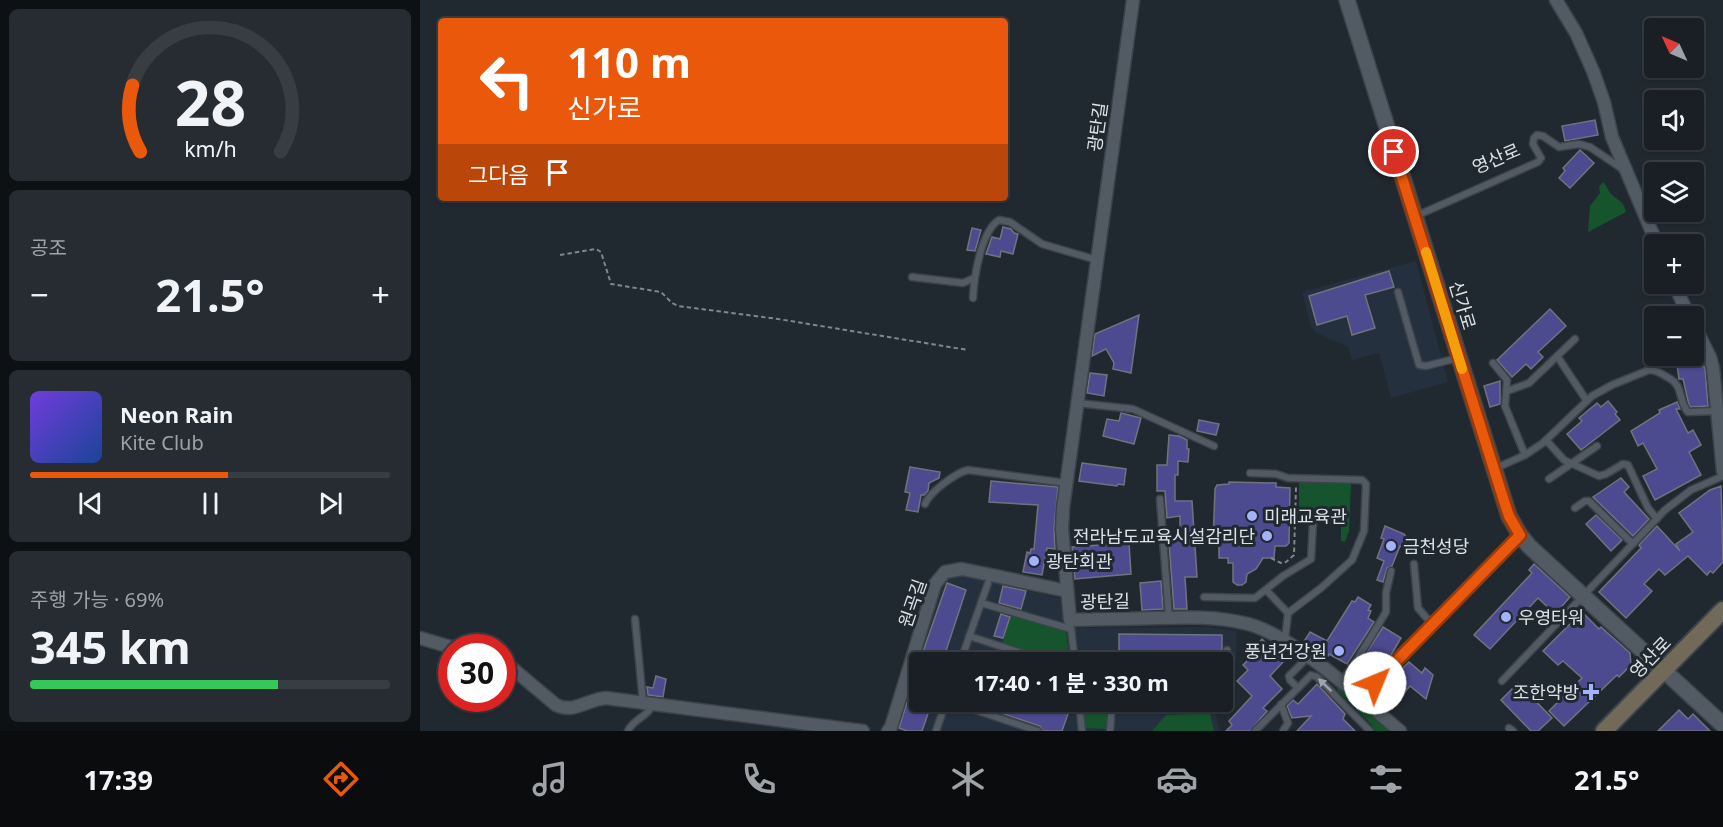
<!DOCTYPE html>
<html lang="ko">
<head>
<meta charset="utf-8">
<style>
  :root { --surface:#191f24; --page:#262c31; --text:#f1f3f6; --muted:#9fa2a6; --line:#373d41; --accent:#ea580c }
  body { margin:0; font-family:"Noto Sans","Noto Sans KR",sans-serif; background:var(--page); color:var(--text); height:100vh; display:flex; flex-direction:column; font-size:22px; white-space:nowrap }
  * { box-sizing:border-box; margin:0 }
  p { font-size:20px; color:var(--muted) }
  .icon { flex:none; width:33px; height:33px; fill:none; stroke:currentColor; stroke-width:2; stroke-linecap:round; stroke-linejoin:round }
  .map { position:relative; flex:1; overflow:hidden }
  .side { display:flex; flex-direction:column; gap:9px; padding:9px; background:#0e1114; width:420px }
  .side>* { flex:none }
  .guide { position:absolute; left:18px; top:18px; width:570px; height:183px; border-radius:6px; box-shadow:0 2px 4px #0004,0 0 0 2px var(--line); background:#ea580c; color:#fff; overflow:hidden }
  .needle { width:39px; rotate:314deg }
  .controls { position:absolute; left:1224px; top:18px; display:grid; gap:12px }
  .controls a { display:grid; place-items:center; width:60px; height:60px; border-radius:6px; background:var(--surface); box-shadow:0 2px 4px #0004,0 0 0 2px var(--line); font-size:30px }
  .speed { position:absolute; left:18px; top:634px; display:flex; gap:12px; font-size:30px; font-weight:700; text-align:center }
  .speed>* { display:grid; place-content:center; width:78px; height:78px; border-radius:50%; background:var(--surface); box-shadow:0 2px 4px #0004,0 0 0 2px var(--line); line-height:1 }
  .speed .limit { border:9px solid #d22; background:#fff; color:#111 }
  .pin { position:absolute; display:grid; place-items:center; width:51px; height:51px; color:#fff; margin:-26px; border:3px solid #fff; border-radius:50%; box-shadow:0 2px 6px #0007 }
  .me { position:absolute; width:66px; margin:-33px; rotate:45deg; stroke-linejoin:round; filter:drop-shadow(0 0 4px #0008) }
  .turn { display:flex; align-items:center; gap:21px; height:126px; padding:0 30px; font-size:27px }
  .turn .icon { width:78px; height:78px; stroke-width:2.5 }
  .turn b { display:block; font-size:42px; line-height:51px }
  .then { display:flex; align-items:center; height:57px; padding:0 30px; background:#0003; gap:12px; font-size:22px }
  .big { font-size:45px; font-weight:700; line-height:1.1 }
  .side .widget { flex:1; display:flex; flex-direction:column; justify-content:center; gap:9px; min-width:0; padding:0 21px; border-radius:9px; background:var(--page) }
  .side .dial { align-items:center; gap:0 }
  .dial svg { height:156px; overflow:visible; fill:none; stroke:var(--line); stroke-width:7; stroke-linecap:round; text-anchor:middle }
  .dial text { fill:var(--text); stroke:none }
  .song { display:flex; align-items:center; gap:18px }
  .cover { width:72px; height:72px; border-radius:9px; background:linear-gradient(135deg,hsl(260 70% 55%),hsl(220 70% 35%)) }
  .played { height:6px; border-radius:3px; background:linear-gradient(90deg,var(--accent) 55%,var(--line) 55%) }
  .keys { display:flex; justify-content:space-around; direction:ltr }
  .heat { display:flex; justify-content:space-between; align-items:center; font-size:33px; direction:ltr }
  .charge { height:9px; border-radius:4px; background:linear-gradient(90deg,#34c759 69%,var(--line) 0) }
  .trip { position:absolute; left:489px; top:652px; width:324px; height:60px; border-radius:6px; background:var(--surface); box-shadow:0 2px 4px #0004,0 0 0 2px var(--line); font-weight:700; line-height:60px; text-align:center }
  .menu { display:flex; height:96px; justify-content:space-around; align-items:center; background:#0a0c0e; color:var(--muted) }
  .menu .icon { width:42px; height:42px }
  .menu .active { color:var(--accent) }
  .menu b { font-size:27px; color:var(--text) }
  main { display:flex; flex:1; min-height:0 }
  .map>svg:first-child { display:block }
  .built { fill:#24303d }
  .green { fill:#16542d }
  .building { fill:#4d4b90; stroke:#71727e; stroke-width:1.5 }
  .lines { fill:none; stroke-linecap:round; stroke-linejoin:round }
  .service-casing { stroke:#3d434a; stroke-width:9 }
  .minor-casing { stroke:#3d434a; stroke-width:15 }
  .tertiary-casing { stroke:#3d434a; stroke-width:18 }
  .secondary-casing { stroke:#3d434a; stroke-width:20 }
  .path { stroke:#7f868c; stroke-width:2; stroke-dasharray:4.5 3; stroke-linecap:butt }
  .service { stroke:#525b64; stroke-width:6 }
  .minor { stroke:#525b64; stroke-width:12 }
  .tertiary { stroke:#525b64; stroke-width:15 }
  .secondary { stroke:#716a58; stroke-width:16 }
  .oneway { fill:#9ea5ac }
  .route-casing { stroke:#983908; stroke-width:15 }
  .route { stroke:#ea580c; stroke-width:10 }
  .slow { stroke:#f59e0b; stroke-width:10 }
  .poi-dot { fill:#a2b2fd; stroke:#212930; stroke-width:2 }
  .labels { text-anchor:middle; dominant-baseline:central; stroke-width:6; stroke-linejoin:round; paint-order:stroke }
  .street-label { font-size:18px; fill:#dde2e7; stroke:#212930 }
  .poi-label { font-size:18px; fill:#dde2e7; stroke:#212930; text-anchor:start }
</style>
</head>
<body>
<main>
<section class="side">
<div class="widget dial"><svg viewBox="0 0 100 80">
<path d="M14 69A42 42 0 1 1 86 69"/>
<path d="M14 69A42 42 0 0 1 10 35" stroke="#ea580c"/>
<text x="50" y="56" font-size="32" font-weight="700">28</text>
<text x="50" y="72" font-size="11">km/h</text>
</svg></div>
<div class="widget"><p>공조</p>
<div class="heat"><a>−</a><b class="big">21.5°</b><a>+</a></div>
</div>
<div class="widget">
<div class="song"><i class="cover"></i><div><b>Neon Rain</b><p>Kite Club</p></div></div>
<div class="played"></div>
<div class="keys"><svg class="icon" aria-label="previous" viewBox="0 0 24 24"><path d="M18 5L8 12l10 7zM5 5v14"/></svg><svg class="icon" aria-label="pause" viewBox="0 0 24 24"><path d="M8 5v14M16 5v14"/></svg><svg class="icon" aria-label="next" viewBox="0 0 24 24"><path d="M6 5l10 7-10 7zM19 5v14"/></svg></div>
</div>
<div class="widget"><p>주행 가능 · 69%</p><b class="big">345 km</b><div class="charge"></div></div>
</section>
<div class="map">
<svg width="1303" height="731" viewBox="0 0 1303 731">
  <rect width="100%" height="100%" fill="#212930"/>
  <g class="built">
    <path d="M996,261l32,121 -57,16 -12,-45 -27,7 -4,-13 -31,-14 -6,-6 -9,-35z"/>
    <path d="M540,575l100,23 7,30 141,-1 29,4 -2,54 -12,13 -1,-35h-302v39h299l-5,6 6,23h-324l44,-147 11,-8z"/>
  </g>
  <g class="green">
    <path d="M1183,182c3,3 4,6 6,9 6,10 13,6 17,21l-38,20 2,-26 10,-13 -1,-6z"/>
    <path d="M879,481l52,1 -2,49 -4,11 -4,-1v-17l-42,-3z"/>
    <path d="M591,615l55,16 4,32h-7l-61,-18z"/>
    <path d="M915,684l57,47h-17l-4,-7 -33,-33z"/>
    <path d="M662,702h26l-1,27 -23,-1z"/>
    <path d="M790,713l4,18h-62l14,-16z"/>
  </g>
  <g class="building">
    <path d="M1175,120l3,15 -33,6 -3,-15z"/>
    <path d="M1160,150l14,13 -24,25 -11,-10 6,-7 -2,-3z"/>
    <path d="M583,227l8,2 3,4 4,1 -5,20 -12,-3 -1,6 -14,-3 6,-17 8,2z"/>
    <path d="M552,228l9,2 -6,21 -8,-1z"/>
    <path d="M969,271l5,16 -29,8 10,33 -23,7 -5,-19 -30,9 -8,-29z"/>
    <path d="M1130,309l16,17 -28,26 5,5 -12,12 -5,-5 -14,13 -15,-17z"/>
    <path d="M719,315l-8,58 -18,-4 1,-6 -8,-14 -14,7 3,-22z"/>
    <path d="M1256,356h24l5,13 3,37 -17,1 -2,-2 -6,-26h-4z"/>
    <path d="M670,373l17,2 -3,21 -17,-3z"/>
    <path d="M1080,381v23l-10,3 -6,-21z"/>
    <path d="M1188,401l9,11 -2,2 5,6 -39,30 -14,-16 15,-13 -3,-3 18,-15 4,4z"/>
    <path d="M1257,402l3,7h-4l12,24 5,-3 8,15 -12,7 12,23 -46,25 -12,-24 14,-7 -14,-26 -5,3 -7,-15 29,-18 -1,-3z"/>
    <path d="M701,413l20,5 -7,26 -31,-8 4,-17 12,2z"/>
    <path d="M779,420l20,4 -3,11 -19,-4z"/>
    <path d="M749,435l10,1 8,4v9h2l-1,13 -10,-1v14h-3v26h17l5,76h-12l2,32h-13l-5,-66 6,-1v-4h5v-22l-13,2 -2,-27h-8v-26h10z"/>
    <path d="M662,463l44,6 -2,16 -6,-1 -1,2 -38,-5z"/>
    <path d="M490,467l30,5 -1,6 -10,5 -1,8 -4,4h-3l-3,17 -12,-2 4,-17 -5,-1z"/>
    <path d="M1201,478l8,9 -5,5 25,27 -16,17 -40,-39z"/>
    <path d="M571,481l67,6 -4,42 1,20 -8,-1 -5,27 -19,-3 4,-20 3,1 1,-4h3l4,-44 -49,-3z"/>
    <path d="M809,482l47,1v4l14,1 -1,55 -3,3h-11l-1,12h-11l-7,11 -9,5 -1,8 -4,3h-5l-4,-3v-19h-5v-5h-9v-15h-6l2,-54 2,-4 12,-1z"/>
    <path d="M1301,486l2,76 -10,11 -3,-2 -3,4 -19,-19 -23,19 -6,-6 -15,15 8,7 -26,27 -27,-26 42,-44 -2,-3 18,-19 23,25 -4,-7 17,-12 -14,-19 31,-23z"/>
    <path d="M1176,515l26,25 -11,11 -25,-27z"/>
    <path d="M965,526l19,8 3,4 -4,9 -3,-1 -8,20 -5,2 -4,14 -6,-2 7,-19 -7,-3 7,-19 -3,-1z"/>
    <path d="M709,543l2,31 -56,5 -3,-32z"/>
    <path d="M1114,564l36,33 -15,17 -17,-16 -48,51 -16,-14 58,-62 -3,-3z"/>
    <path d="M741,581l2,28 -21,1 -2,-27z"/>
    <path d="M527,583l19,7 -21,64 4,1 -3,8h-27z"/>
    <path d="M583,586l23,5 -5,18 -22,-6z"/>
    <path d="M938,597l13,8 -3,5 3,1 -3,7 6,4 -27,42 -18,-10 -2,4 -24,-15 7,-11 17,9 25,-40 3,1z"/>
    <path d="M1162,612l17,17 2,-2 29,26 1,12 -12,12 -2,-2 -53,51 -15,-15 33,-33 -19,-17 -5,4 -15,-14z"/>
    <path d="M581,614l9,3 -7,21 -9,-2z"/>
    <path d="M963,627l18,11 -10,17 -31,31 -10,-8z"/>
    <path d="M699,634l103,1v28h-103z"/>
    <path d="M842,639l21,23 -13,14 12,13 -19,19 4,3 -17,20h-24l6,-6 -3,-4 23,-25 -15,-15 11,-11 -5,-5 12,-12 -3,-3z"/>
    <path d="M989,662l13,11 3,-5 8,7 -7,24 -16,-13 -15,18 -16,-13z"/>
    <path d="M498,667l2,35h12l-10,29h-15l-8,-3z"/>
    <path d="M236,676l10,3 -3,18 -15,-2 -1,-8 6,1z"/>
    <path d="M1098,683l34,35 -14,13h-7l-30,-31z"/>
    <path d="M897,684l28,30 -2,5 12,12h-58l14,-15 -19,2 -5,-12 6,-6 5,4z"/>
    <path d="M548,702h95l8,3 -9,26h-19l-3,-5z"/>
    <path d="M1259,710l9,9 5,-5 17,17h-52z"/>
  </g>
  <g class="lines">
    <g class="service-casing">
      <g id="service">
        <path d="M996,216l122,-54 3,-4 -8,-14 1,-6 3,-3 6,1 16,11 20,-3 11,3 34,23"/>
        <path d="M492,277l51,6 11,-5"/>
        <path d="M978,292l21,73 7,1 32,-8"/>
        <path d="M553,298c1,-21 8,-67 26,-78l11,2 32,22 55,16"/>
        <path d="M1137,356l30,45"/>
        <path d="M1073,363l14,17 -2,26 20,49"/>
        <path d="M1087,391l22,-8 46,-44"/>
        <path d="M657,403l56,6 81,37"/>
        <path d="M1126,440l18,20 35,16 7,-2 17,-10 5,1 20,43 9,11"/>
        <path d="M1074,469l31,-14 18,-12 49,-47 20,-11 37,-15c6,0 12,3 18,7 18,9 10,22 21,35l29,-1"/>
        <path d="M830,473l26,1 12,4 74,2 4,4 -2,47 -12,29 -31,28 -33,25"/>
        <path d="M1129,479l48,-33"/>
        <path d="M740,499l9,119"/>
        <path d="M505,504c4,-11 30,-31 43,-34l98,13"/>
        <path d="M1155,508l10,-7h4l44,43"/>
        <path d="M994,564l4,44 14,16"/>
        <path d="M846,590l22,23 -3,27"/>
        <path d="M784,597l51,1 28,-22 28,-17 2,-36"/>
        <path d="M561,603l90,26"/>
        <path d="M215,619l8,83"/>
        <path d="M651,628l4,35"/>
        <path d="M549,636l83,27"/>
        <path d="M540,663l28,-80"/>
        <path d="M1082,681l163,-171 26,-20 32,-14"/>
        <path d="M921,682l17,-24 28,-46v-19l5,-22"/>
        <path d="M878,688l-8,-8 -1,-4 19,-19"/>
        <path d="M807,690v-40"/>
        <path d="M531,702l87,29"/>
        <path d="M659,702l3,29"/>
        <path d="M861,704l7,19 -5,8"/>
        <path d="M1089,728l4,3"/>
        <path d="M208,731c5,-12 20,-14 25,-27"/>
        <path d="M516,731l10,-29"/>
        <path d="M690,731l2,-29"/>
        <path d="M835,731l56,-56 6,2 53,54"/>
      </g>
    </g>
    <g class="minor-casing">
      <g id="minor">
        <path d="M713,0l-70,508 -1,21 8,91c29,-1 58,-1 87,-2 31,-1 61,-2 91,6 48,13 112,74 152,107"/>
        <path d="M1136,0l20,33 17,38 11,31 8,35 45,107"/>
        <path d="M1254,284l15,32"/>
        <path d="M1274,325l16,32 3,11 10,103"/>
        <path d="M0,638l34,10"/>
        <path d="M82,664l10,4 44,37c18,9 32,-6 50,-7l257,33"/>
        <path d="M940,698l160,-163"/>
        <path d="M468,731l3,-4 44,-143 10,-12 17,-3 105,22"/>
      </g>
    </g>
    <g class="tertiary-casing">
      <path id="tertiary" d="M927,0l162,516 11,19 9,11 194,179"/>
    </g>
    <g class="secondary-casing">
      <path id="secondary" d="M1184,731l119,-121"/>
    </g>
    <g class="path">
      <path d="M140,255l36,-6 5,3 10,32 50,8 11,11 6,3 100,13 190,31"/>
      <path d="M851,558l10,5 5,-1 8,-7 2,-68"/>
    </g>
    <use href="#service" class="service"/>
    <use href="#minor" class="minor"/>
    <use href="#tertiary" class="tertiary"/>
    <use href="#secondary" class="secondary"/>
  </g>
  <defs><path id="oneway-solid" d="M-6-.8H1V-3.2L6.5 0L1 3.2V.8H-6Z" transform="scale(1.5)"/></defs>
  <use class="oneway" href="#oneway-solid" transform="translate(905 685) rotate(-136)"/>
  <g class="lines">
    <g class="route-casing">
      <path id="route" d="M955,683l145,-148 -11,-19 -5,-15 -110,-349"/>
    </g>
    <use href="#route" class="route"/>
    <path class="slow" d="M1006,252l36,117"/>
  </g>
  <g class="poi-dot">
    <circle cx="832" cy="516" r="6"/>
    <circle cx="847" cy="536" r="6"/>
    <circle cx="971" cy="546" r="6"/>
    <circle cx="614" cy="561" r="6"/>
    <circle cx="1086" cy="617" r="6"/>
    <circle cx="919" cy="651" r="6"/>
    <path d="M1168 683h6v6h6v6h-6v6h-6v-6h-6v-6h6z"/>
  </g>
  <g class="labels">
    <g class="street-label">
      <text transform="translate(677 127) rotate(-82)">광탄길</text>
      <text transform="translate(1076 158) rotate(-23)">영산로</text>
      <text transform="translate(1043 305) rotate(73)">신가로</text>
      <text transform="translate(685 601) rotate(-1)">광탄길</text>
      <text transform="translate(492 603) rotate(-71)">원곡길</text>
      <text transform="translate(1230 657) rotate(-46)">영산로</text>
    </g>
    <g class="poi-label">
      <text x="844" y="516">미래교육관</text>
      <text x="835" y="536" text-anchor="end">전라남도교육시설감리단</text>
      <text x="983" y="546">금천성당</text>
      <text x="626" y="561">광탄회관</text>
      <text x="1098" y="617">우영타워</text>
      <text x="907" y="651" text-anchor="end">풍년건강원</text>
      <text x="1159" y="692" text-anchor="end">조한약방</text>
    </g>
  </g>
</svg>
<div class="controls">
<a><svg class="needle" viewBox="-14 -14 28 28"><path d="M0-13l5 13h-10z" fill="#e53935"/><path d="M0 13l5-13h-10z" fill="#9fa2a6"/></svg></a>
<a><svg class="icon" aria-label="sound" viewBox="0 0 24 24"><path d="M4 9h4l5-4v14l-5-4H4zM17 9q2 3 0 6"/></svg></a>
<a><svg class="icon" aria-label="layers" viewBox="0 0 24 24"><path d="M12 4l9 5-9 5-9-5zM3 14l9 5 9-5"/></svg></a>
<a>+</a>
<a>−</a>
</div>
<div class="speed"><div class="limit">30</div></div>
<div class="pin" style="left:974px;top:152px;background:#d93025"><svg class="icon" aria-label="arrive" viewBox="0 0 24 24"><path d="M6 21V4h12l-3 4 3 4H6"/></svg></div>
<svg class="me" style="left:955px;top:683px" viewBox="-20 -20 40 40"><circle r="19" fill="#fff"/><path d="M0-13L10 11 0 6-10 11z" fill="#ea580c"/></svg>
<div class="trip">17:40 · 1 분 · 330 m</div>
<div class="guide">
<div class="turn"><svg class="icon" aria-label="left" viewBox="0 0 24 24"><path d="M17 20v-9H6M10 6l-5 5 5 5"/></svg><div><b>110 m</b>신가로</div></div>
<div class="then">그다음<svg class="icon" aria-label="arrive" viewBox="0 0 24 24"><path d="M6 21V4h12l-3 4 3 4H6"/></svg></div>
</div>
</div>
</main>
<nav class="menu">
<b>17:39</b>
<svg class="icon active" aria-label="directions" viewBox="0 0 24 24"><path d="M12 3l9 9-9 9-9-9zM9 14v-3h6M13 9l2 2-2 2"/></svg>
<svg class="icon" aria-label="music" viewBox="0 0 24 24"><path d="M9 18V5l10-2v13"/><circle cx="6" cy="18" r="3"/><circle cx="16" cy="16" r="3"/></svg>
<svg class="icon" aria-label="phone" viewBox="0 0 24 24"><path d="M5 4h4l2 5-3 2q2 4 5 5l2-3 5 2v4C11 20 4 13 5 4z"/></svg>
<svg class="icon" aria-label="climate" viewBox="0 0 24 24"><path d="M12 3v18M4 7l16 10M4 17L20 7"/></svg>
<svg class="icon" aria-label="car" viewBox="0 0 24 24"><path d="M5 17H2v-5l4-1 3-4h7l3 4 3 1v5h-3M9 17h6M6 11h13"/><circle cx="7" cy="17" r="2"/><circle cx="17" cy="17" r="2"/></svg>
<svg class="icon" aria-label="filters" viewBox="0 0 24 24"><path d="M4 7h16M4 17h16"/><circle cx="9" cy="7" r="2"/><circle cx="15" cy="17" r="2"/></svg>
<b>21.5°</b>
</nav>
</body>
</html>
